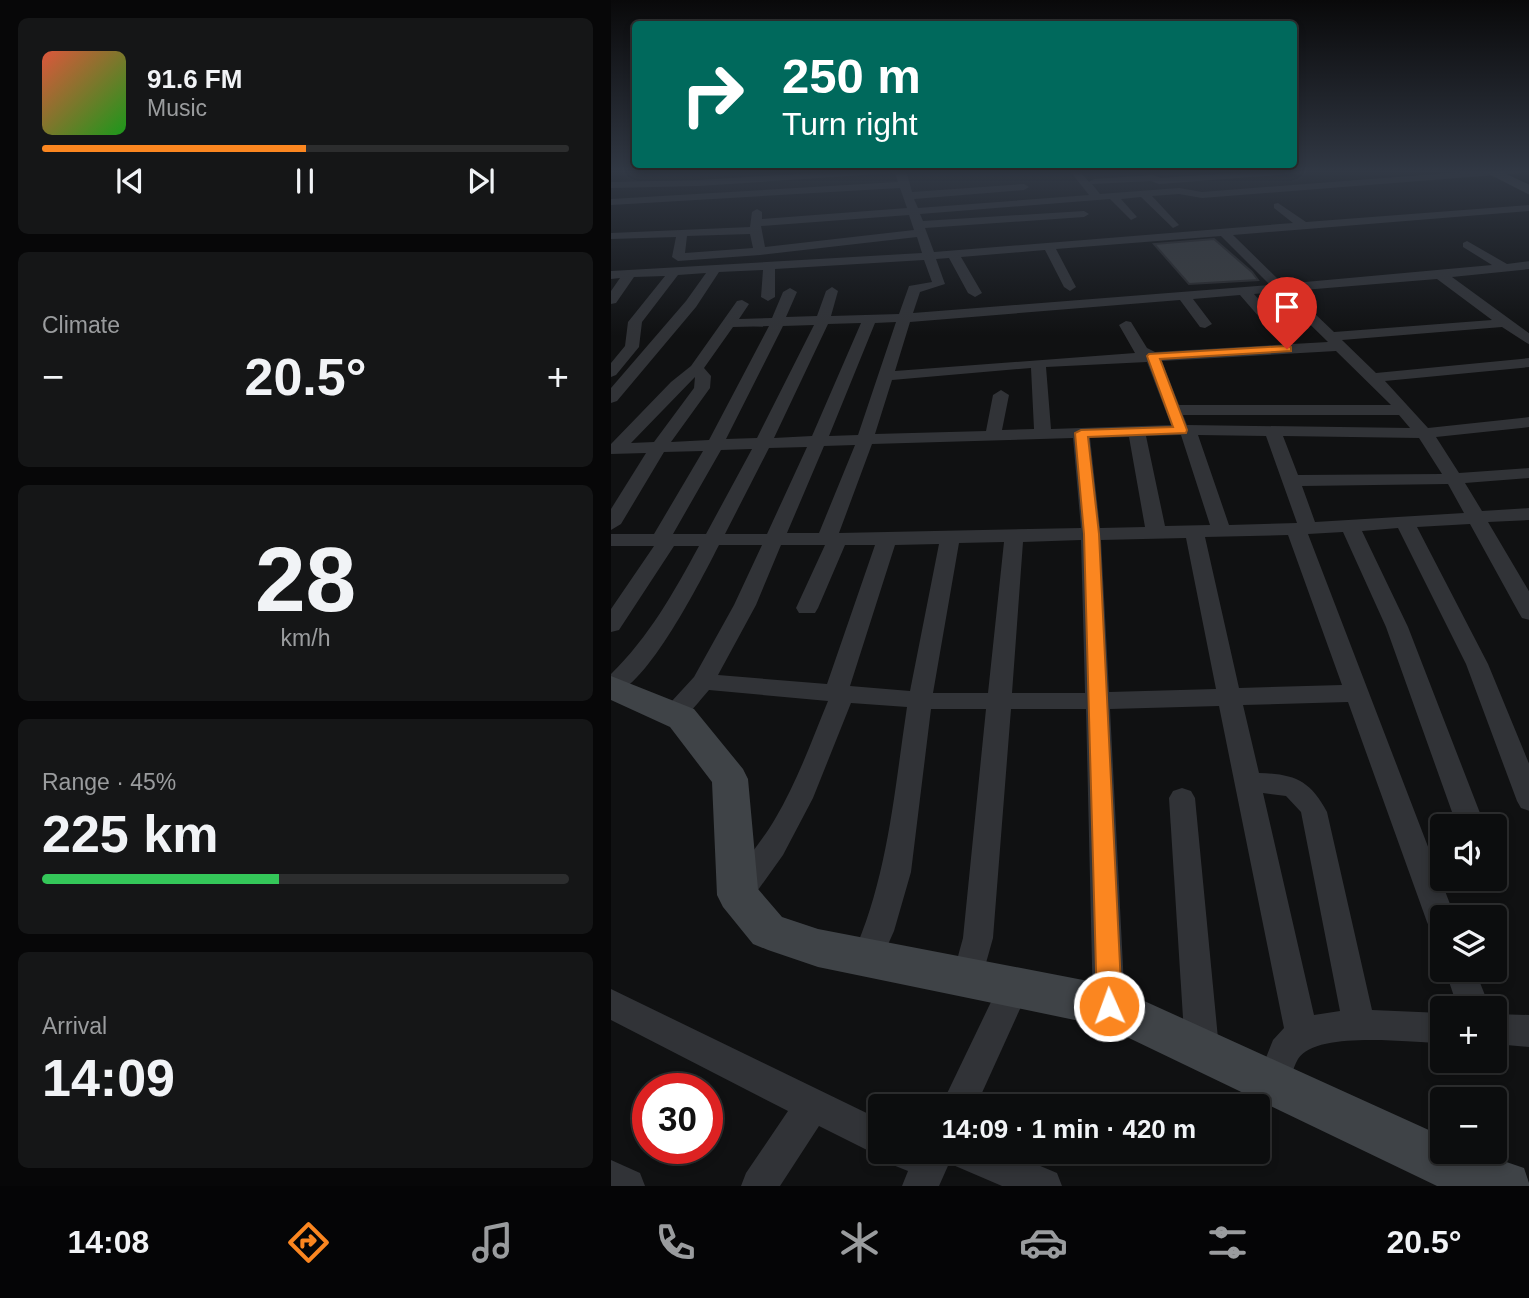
<!DOCTYPE html>
<html lang="en">
<head>
<meta charset="utf-8">
<style>
  :root { --surface:#0c0d0e; --page:#151617; --text:#f1f3f6; --muted:#9a9c9e; --line:#2c2d2e; --accent:#fb8620 }
  body { margin:0; font-family:Arial,sans-serif; background:var(--page); color:var(--text); height:100vh; display:flex; flex-direction:column; font-size:26px; white-space:nowrap }
  * { box-sizing:border-box; margin:0 }
  p { font-size:23px; color:var(--muted) }
  .icon { flex:none; width:38px; height:38px; fill:none; stroke:currentColor; stroke-width:2; stroke-linecap:round; stroke-linejoin:round }
  .map { position:relative; flex:1; overflow:hidden }
  .panel { display:flex; flex-direction:column; gap:18px; padding:18px; background:#070708; width:611px }
  .panel>* { flex:none }
  .hud { position:absolute; left:21px; top:21px; width:665px; height:147px; border-radius:7px; box-shadow:0 4px 10px #0003,0 0 0 2px var(--line); background:#00695c; color:#fff; overflow:hidden }
  .buttons { position:absolute; left:819px; top:814px; display:grid; gap:14px }
  .buttons a { display:grid; place-items:center; width:77px; height:77px; border-radius:7px; background:var(--surface); box-shadow:0 4px 10px #0003,0 0 0 2px var(--line); font-size:35px }
  .speed { position:absolute; left:21px; top:1073px; display:flex; gap:14px; font-size:35px; font-weight:700; text-align:center }
  .speed>* { display:grid; place-content:center; width:91px; height:91px; border-radius:50%; background:var(--surface); box-shadow:0 4px 10px #0003,0 0 0 2px var(--line); line-height:1 }
  .speed .limit { border:10px solid #d22; background:#fff; color:#111 }
  .pin { position:absolute; display:grid; place-items:center; width:60px; height:60px; color:#fff; margin:-72px -30px; border-radius:50% 50% 50% 0; rotate:-45deg; box-shadow:0 0 7px #0007 }
  .pin .icon { rotate:45deg }
  .me { position:absolute; width:77px; margin:-38px; rotate:358deg; stroke-linejoin:round; filter:drop-shadow(0 0 5px #0008) }
  .turn { display:flex; align-items:center; gap:24px; height:147px; padding:0 35px; font-size:32px }
  .turn .icon { width:91px; height:91px; stroke-width:2.5 }
  .turn b { display:block; font-size:49px; line-height:60px }
  .big { font-size:52px; font-weight:700; line-height:1.1 }
  .panel .widget { flex:1; display:flex; flex-direction:column; justify-content:center; gap:10px; min-width:0; padding:0 24px; border-radius:10px; background:var(--page) }
  .panel .dial { align-items:center; gap:0 }
  .dial b { font-size:91px; line-height:1 }
  .song { display:flex; align-items:center; gap:21px }
  .cover { width:84px; height:84px; border-radius:10px; background:linear-gradient(135deg,hsl(10 70% 55%),hsl(120 70% 35%)) }
  .played { height:7px; border-radius:4px; background:linear-gradient(90deg,var(--accent) 50%,var(--line) 50%) }
  .keys { display:flex; justify-content:space-around; direction:ltr }
  .heat { display:flex; justify-content:space-between; align-items:center; font-size:38px; direction:ltr }
  .charge { height:10px; border-radius:5px; background:linear-gradient(90deg,#34c759 45%,var(--line) 0) }
  .trip { position:absolute; left:257px; top:1094px; width:402px; height:70px; border-radius:7px; background:var(--surface); box-shadow:0 4px 10px #0003,0 0 0 2px var(--line); font-weight:700; line-height:70px; text-align:center }
  .tab-bar { display:flex; height:112px; justify-content:space-around; align-items:center; background:#050506; color:var(--muted) }
  .tab-bar .icon { width:49px; height:49px }
  .tab-bar .on { color:var(--accent) }
  .tab-bar b { font-size:32px; color:var(--text) }
  main { display:flex; flex:1; min-height:0 }
  .map>svg:first-child { display:block }
  .building { fill:#3c3f42; stroke:#2a2b2e; stroke-width:2 }
  .lines { fill:none; stroke-linecap:round; stroke-linejoin:round }
  .street { fill:#313337; fill-rule:evenodd }
  .secondary { fill:#3f4347; fill-rule:evenodd }
  .route { fill:#fb8620; stroke:#a35715; stroke-width:2 }
</style>
</head>
<body>
<main>
<section class="panel">
<div class="widget">
<div class="song"><i class="cover"></i><div><b>91.6 FM</b><p>Music</p></div></div>
<div class="played"></div>
<div class="keys"><svg class="icon" aria-label="previous" viewBox="0 0 24 24"><path d="M18 5L8 12l10 7zM5 5v14"/></svg><svg class="icon" aria-label="pause" viewBox="0 0 24 24"><path d="M8 5v14M16 5v14"/></svg><svg class="icon" aria-label="next" viewBox="0 0 24 24"><path d="M6 5l10 7-10 7zM19 5v14"/></svg></div>
</div>
<div class="widget"><p>Climate</p>
<div class="heat"><a>−</a><b class="big">20.5°</b><a>+</a></div>
</div>
<div class="widget dial"><b>28</b><p>km/h</p></div>
<div class="widget"><p>Range · 45%</p><b class="big">225 km</b><div class="charge"></div></div>
<div class="widget"><p>Arrival</p><b class="big">14:09</b></div>
</section>
<div class="map">
<svg width="919" height="1186" viewBox="0 0 919 1186">
  <rect width="100%" height="100%" fill="#101112"/>
  <path class="building" d="M603,239l38,33 6,8 -69,4 -35,-40z"/>
  <g class="lines">
    <g class="street">
      <path d="M250,170h45l6,22 112,-8 5,3 -5,3 -110,9 4,9 171,-13 -20,-25h10l10,12 5,-3 59,-4 8,3 110,-8h39l-5,3 -146,11 -8,-3 -59,3 8,10 79,-6 23,4 286,-22h38l-5,3 -319,25 -23,-4 -27,2 27,29 -6,3 -32,-31 -20,2 16,18 -6,3 -21,-21 -190,15 3,7 161,-10 5,3 -5,3 -159,11 9,24 359,-29 -19,-15v-4l4,-1 28,19 224,-17v6l-297,24 50,49 209,-19 -29,-18v-4l4,-2 40,23 23,-3v8l-78,8 78,57v11l-28,-18 -160,13 34,33 154,-15v9l-145,14 43,47 102,-11v10l-94,10 23,36 71,-5v10l-65,5 17,28 48,-3v12l-42,2 42,71v27l-8,-2 -3,-5 -49,-89 -53,3 71,137 42,102v45l-9,-3 -4,-7 -51,-137 -68,-136 -36,3 46,96 77,199h-28l-71,-199 -43,-95 -35,2 147,383h-13v18l-11,-4 -4,-9 -79,-220 -105,3 16,68c35,1 51,7 68,39l45,198 70,3v30c-31,0 -125,-13 -144,16 -6,10 -8,25 -13,36l-12,5 -12,-5 -5,-12 17,-43 11,-12 -65,-322 -109,3 15,297 -5,11 -11,4 -11,-4 -5,-11 -7,-297h-75l-18,229 -14,50 -11,4 -11,-4 -5,-10 11,-40 23,-229h-55l-20,163 -17,59 -16,36 -11,4 -11,-4 -4,-10c36,-80 42,-164 55,-250l-56,-4 -38,95 -30,57 -35,49 -10,3 -10,-3 -5,-9c13,-25 37,-50 52,-76 22,-37 37,-79 53,-118l-119,-11c-13,14 -25,36 -46,30l-3,-6 34,-37 40,-72 28,-60h-43c-17,33 -72,143 -108,150v-21c38,-37 63,-82 88,-128h-25l-55,84 -8,2v-23l43,-63h-43v-12h43l49,-83 -39,1 -43,72 -10,6v-21l35,-56 -35,1v-10l60,-62 20,-16 46,-65 5,-1 7,4 -10,15 33,-1 11,-26 7,-4 7,4 -11,25 31,-1 9,-25 6,-4 6,4 -7,25 68,-2 10,-28 23,-4 -8,-22 -149,9v28l-7,4 -7,-4 2,-27 -44,2 -23,35 -79,94 -6,2v-15l75,-87 20,-28 -28,2 -36,47 -3,25 -23,28 -5,2v-14l14,-17 3,-24 37,-46 -31,1 -18,26 -5,1v-13l9,-13 -9,1v-8l311,-18 -5,-16 -157,18 -82,6 -6,-4 4,-20 -65,2v-6l139,-6 2,-15 5,-3 5,3v7l145,-11 -7,-20 -289,17v-6l287,-17 -3,-9 -196,13 -88,2v-6l88,-2zM298,215l5,15 -149,17 -4,-21zM139,234l3,14 -68,5 2,-17zM610,236l49,49 -357,28 7,-21 25,-8 -9,-25 13,-1 19,35 7,4 7,-4 -21,-36 84,-7 19,37 6,4 6,-4 -20,-38zM826,279l55,41 -158,12 -43,-41zM666,292l51,50 -173,10 -8,-4 -16,-26 -5,-1 -7,4 16,28 -240,18 15,-49 270,-22 20,27 5,1 7,-4 -19,-25 47,-4 20,23 5,1 7,-4 -18,-21zM285,322l-38,113 -29,1 46,-113zM250,323l-49,113 -38,2 54,-114zM203,325l-57,113 -31,1 57,-113zM158,326l-60,114 -38,2 39,-54 1,-12 -7,-8 29,-41zM725,351l55,54h-212l-17,-44zM536,362l24,63 -120,4 -5,-62zM420,368l3,61 -32,1 7,-35 -8,-5 -8,5 -7,36 -111,3 17,-54zM84,377l-1,11 -40,54 -23,1zM572,415h216l11,13 -223,-3zM570,435l29,90 -45,1 -19,-90zM587,435l68,1 31,87 -68,2zM672,436l136,2 23,36 -144,1zM518,437l16,90 -45,1 -10,-90zM462,438l8,90 -242,5 33,-89zM244,445l-36,88h-32l37,-87zM196,447l-40,87h-42l44,-86zM141,449l-46,85h-33l48,-84zM837,484l16,29 -149,9 -13,-36zM677,535l54,150 -103,3 -34,-151zM575,538l30,151 -107,3 -8,-152zM470,540l4,153h-73l11,-151zM393,542l-16,151h-55l26,-150zM328,544l-29,147 -60,-5 45,-141zM170,545h44l-29,63 3,5h16l3,-5 27,-63h30l-48,139 -109,-9 38,-70zM652,793l23,3 15,16 39,199 -26,4z"/>
      <path d="M571,788l9,3 4,7 24,251 -5,11 -12,5 -12,-5 -5,-11 -16,-251 4,-7z"/>
      <path d="M834,970h30l15,38h-32z"/>
      <path d="M403,973l11,4 5,10 -54,119h-35l62,-129z"/>
      <path d="M0,989l270,131v32h126l50,21 5,13h-60l-49,-21 -2,-6 -12,27h-37l6,-15 -15,-6 -4,-11 -8,3 -62,-31 -39,60h-39l5,-13 42,-62 -177,-91z"/>
      <path d="M884,1014l35,1v32l-35,-3z"/>
      <path d="M0,1160l29,13 5,13h-34z"/>
    </g>
    <g class="secondary">
      <path d="M870,170h17l32,15v10z"/>
      <path d="M0,676l83,33 49,60 5,10 10,110 24,28 36,12 291,56 333,151v16h35l47,16 6,18h-93l-333,-160 -286,-59 -50,-17 -15,-6 -30,-37 -6,-12 -5,-113 -42,-55 -59,-27z"/>
    </g>
  </g>
  <linearGradient id="sky" x2="0" y2="1"><stop stop-color="#09090a"/><stop offset="0.51" stop-color="#313844"/><stop offset="1" stop-color="#313844" stop-opacity="0"/></linearGradient>
  <rect width="919" height="336" fill="url(#sky)"/>
  <path class="route" d="M676,346l4,1v4l-131,8 27,71 -1,3 -98,4 11,97 23,472 -4,8 -9,3 -8,-3 -4,-8 -13,-472 -9,-101 6,-3 92,-3 -26,-71 2,-2z"/>
</svg>
<div class="buttons">
<a><svg class="icon" aria-label="sound" viewBox="0 0 24 24"><path d="M4 9h4l5-4v14l-5-4H4zM17 9q2 3 0 6"/></svg></a>
<a><svg class="icon" aria-label="layers" viewBox="0 0 24 24"><path d="M12 4l9 5-9 5-9-5zM3 14l9 5 9-5"/></svg></a>
<a>+</a>
<a>−</a>
</div>
<div class="speed"><div class="limit">30</div></div>
<div class="pin" style="left:676px;top:349px;background:#d93025"><svg class="icon" aria-label="arrive" viewBox="0 0 24 24"><path d="M6 21V4h12l-3 4 3 4H6"/></svg></div>
<svg class="me" style="left:498px;top:1006px" viewBox="-20 -20 40 40"><circle r="17" fill="#fb8620" stroke="#fff" stroke-width="3"/><path d="M0-11L8 9 0 5-8 9z" fill="#fff"/></svg>
<div class="trip">14:09 · 1 min · 420 m</div>
<div class="hud">
<div class="turn"><svg class="icon" aria-label="right" viewBox="0 0 24 24"><path d="M7 20v-9h11M14 6l5 5-5 5"/></svg><div><b>250 m</b>Turn right</div></div>
</div>
</div>
</main>
<nav class="tab-bar">
<b>14:08</b>
<svg class="icon on" aria-label="directions" viewBox="0 0 24 24"><path d="M12 3l9 9-9 9-9-9zM9 14v-3h6M13 9l2 2-2 2"/></svg>
<svg class="icon" aria-label="music" viewBox="0 0 24 24"><path d="M9 18V5l10-2v13"/><circle cx="6" cy="18" r="3"/><circle cx="16" cy="16" r="3"/></svg>
<svg class="icon" aria-label="phone" viewBox="0 0 24 24"><path d="M5 4h4l2 5-3 2q2 4 5 5l2-3 5 2v4C11 20 4 13 5 4z"/></svg>
<svg class="icon" aria-label="climate" viewBox="0 0 24 24"><path d="M12 3v18M4 7l16 10M4 17L20 7"/></svg>
<svg class="icon" aria-label="car" viewBox="0 0 24 24"><path d="M5 17H2v-5l4-1 3-4h7l3 4 3 1v5h-3M9 17h6M6 11h13"/><circle cx="7" cy="17" r="2"/><circle cx="17" cy="17" r="2"/></svg>
<svg class="icon" aria-label="filters" viewBox="0 0 24 24"><path d="M4 7h16M4 17h16"/><circle cx="9" cy="7" r="2"/><circle cx="15" cy="17" r="2"/></svg>
<b>20.5°</b>
</nav>
</body>
</html>
